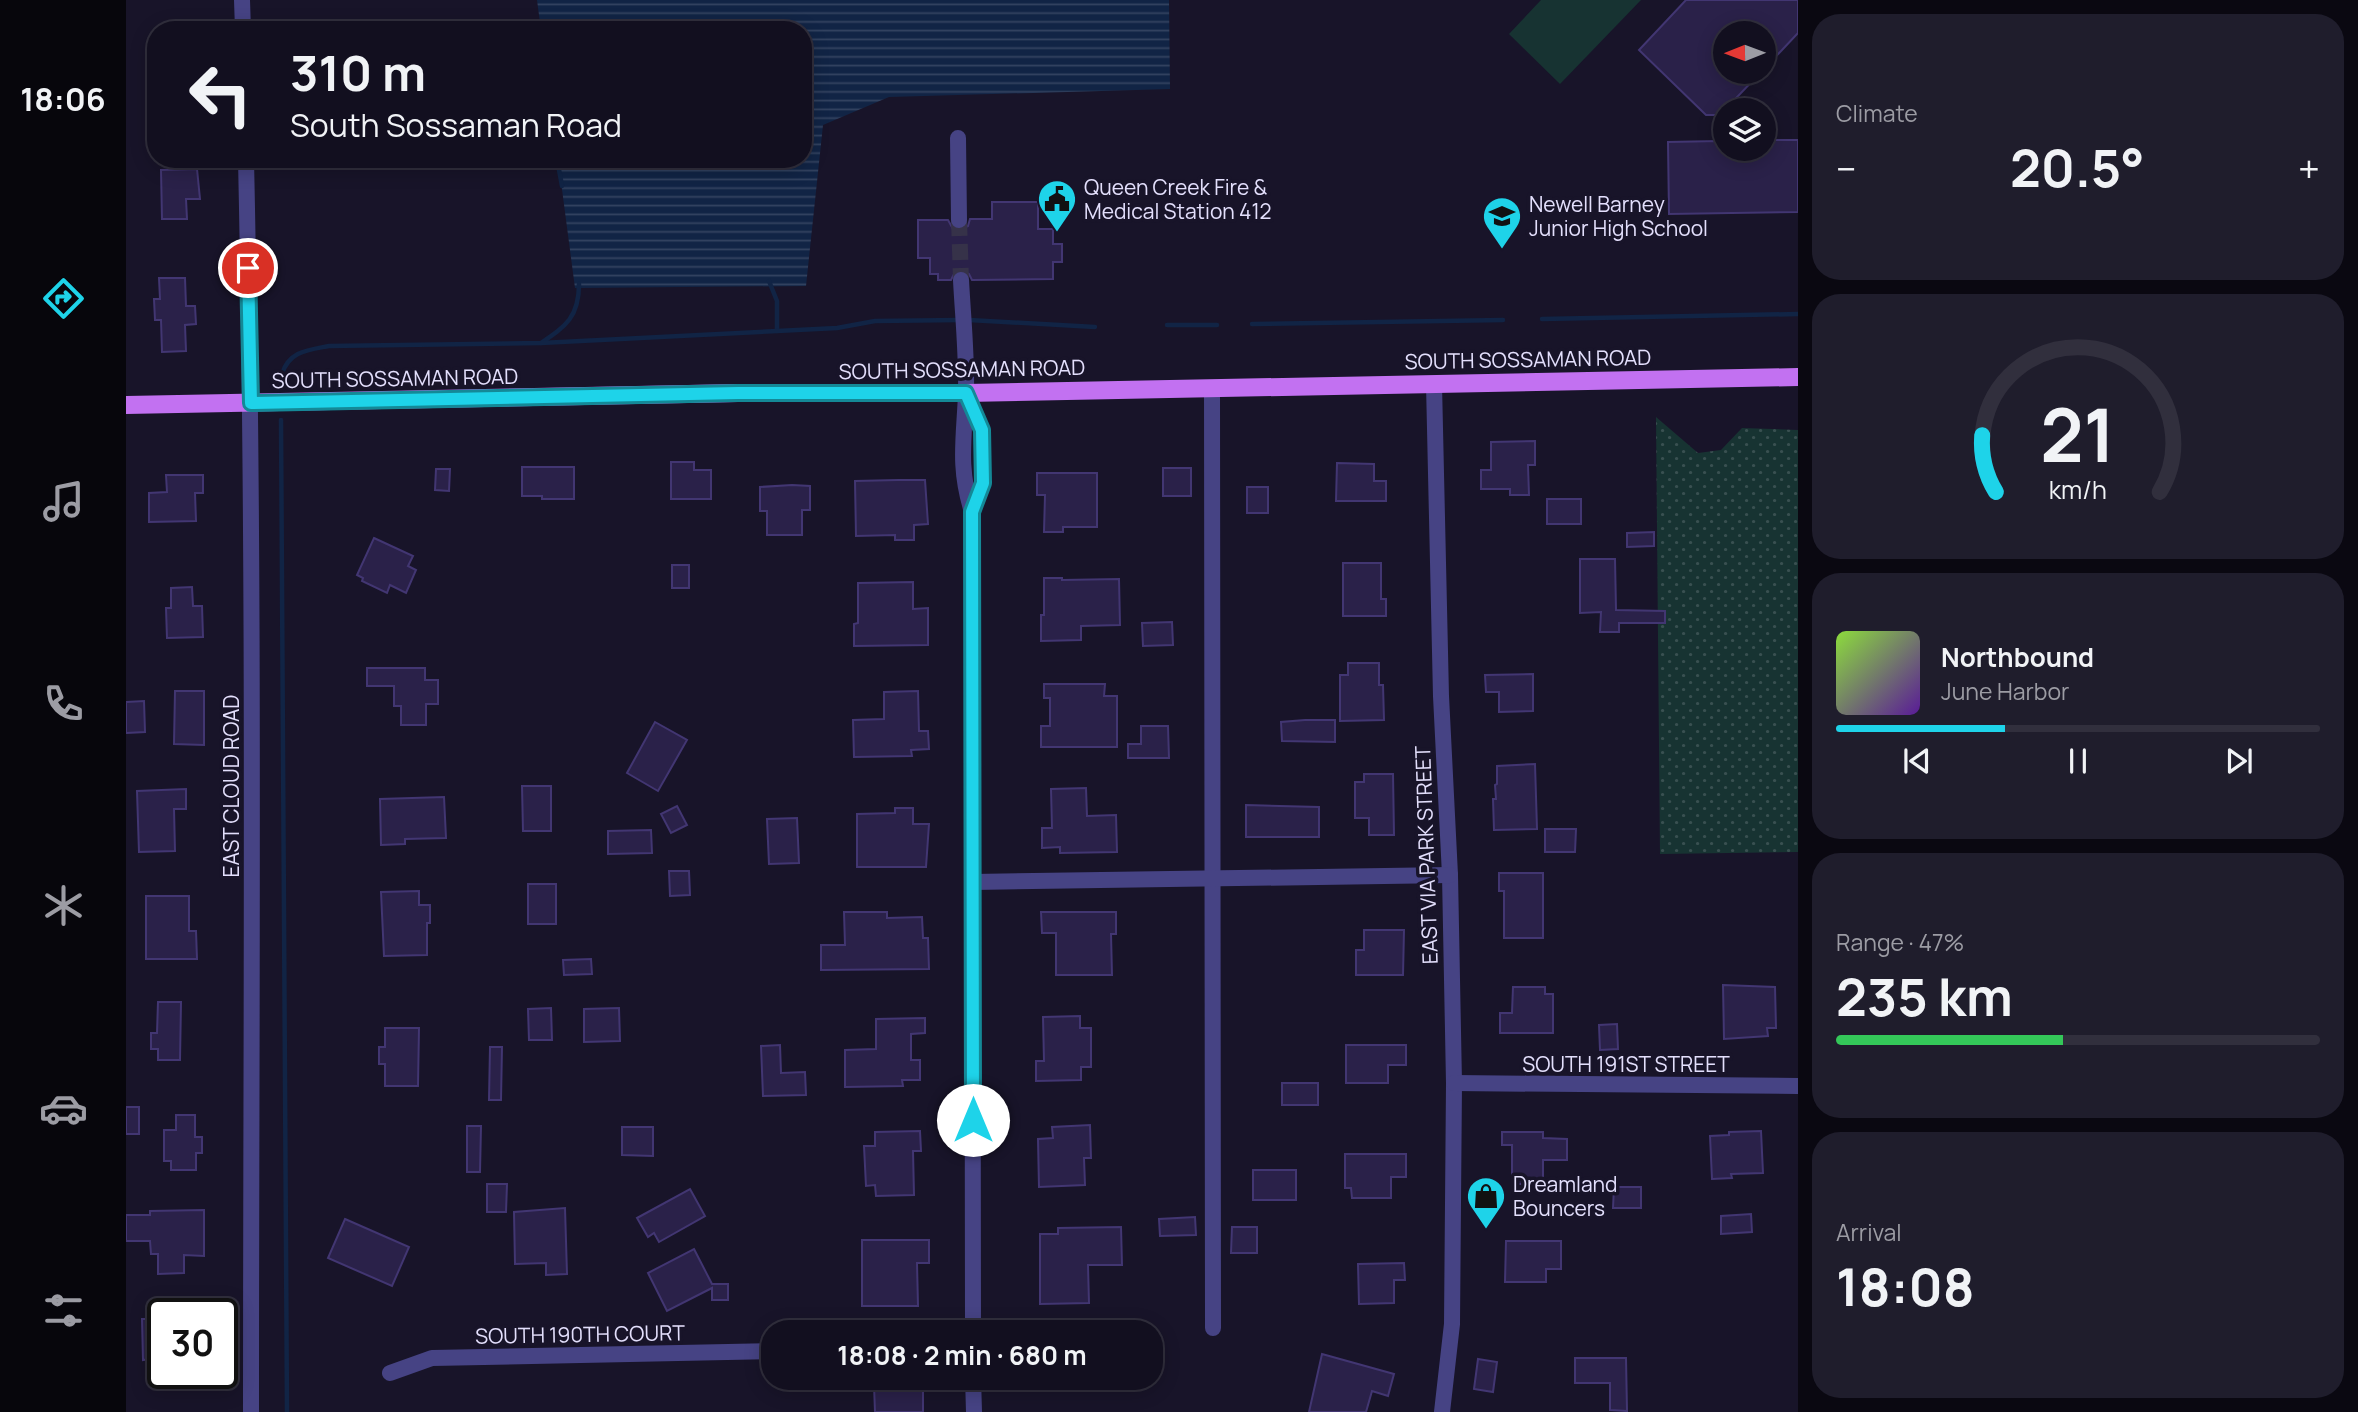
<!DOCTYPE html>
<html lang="en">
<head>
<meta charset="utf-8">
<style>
  :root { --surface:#120f1f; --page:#1f1d2c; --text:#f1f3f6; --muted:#9c9ca4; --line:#312f3d; --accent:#1ed3e9 }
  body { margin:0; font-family:Manrope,sans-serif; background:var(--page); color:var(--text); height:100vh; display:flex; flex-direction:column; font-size:26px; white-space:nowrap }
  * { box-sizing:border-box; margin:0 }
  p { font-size:23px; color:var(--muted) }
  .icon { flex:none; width:38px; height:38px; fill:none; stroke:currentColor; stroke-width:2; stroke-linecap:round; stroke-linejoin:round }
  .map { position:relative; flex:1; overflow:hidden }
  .drawer { display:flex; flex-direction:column; gap:14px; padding:14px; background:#0a0811; width:560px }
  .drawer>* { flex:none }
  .hud { position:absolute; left:21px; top:21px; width:665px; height:147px; border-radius:28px; box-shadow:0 4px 18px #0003,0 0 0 2px var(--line); background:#120f1f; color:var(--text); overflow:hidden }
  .needle { width:46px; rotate:269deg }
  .controls { position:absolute; left:1587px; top:21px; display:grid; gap:14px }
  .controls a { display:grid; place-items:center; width:63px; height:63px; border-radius:50%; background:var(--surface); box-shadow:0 4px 18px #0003,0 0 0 2px var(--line); font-size:35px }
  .speed { position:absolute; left:21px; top:1298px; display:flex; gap:14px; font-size:35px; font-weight:700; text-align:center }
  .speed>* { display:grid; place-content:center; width:91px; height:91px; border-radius:50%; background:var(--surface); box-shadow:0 4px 18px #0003,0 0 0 2px var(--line); line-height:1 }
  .speed .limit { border:4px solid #111; border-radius:10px; background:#fff; color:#111 }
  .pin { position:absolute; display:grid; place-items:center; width:60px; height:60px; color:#fff; margin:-30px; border:4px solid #fff; border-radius:50%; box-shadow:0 2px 7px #0007 }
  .me { position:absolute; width:77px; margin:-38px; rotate:0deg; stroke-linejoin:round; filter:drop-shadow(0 0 5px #0008) }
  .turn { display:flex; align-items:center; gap:24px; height:147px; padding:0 28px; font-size:32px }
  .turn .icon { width:91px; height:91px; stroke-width:2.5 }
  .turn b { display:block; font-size:49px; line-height:60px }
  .big { font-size:52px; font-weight:700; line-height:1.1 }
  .drawer .tile { flex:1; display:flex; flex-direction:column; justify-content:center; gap:10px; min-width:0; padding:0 24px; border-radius:28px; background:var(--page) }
  .drawer .dial { align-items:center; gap:0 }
  .dial svg { height:182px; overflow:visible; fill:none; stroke:var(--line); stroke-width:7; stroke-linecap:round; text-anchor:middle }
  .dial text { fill:var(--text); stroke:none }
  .song { display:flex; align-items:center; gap:21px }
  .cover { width:84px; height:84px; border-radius:10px; background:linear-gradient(135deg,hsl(90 70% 55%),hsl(270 70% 35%)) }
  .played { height:7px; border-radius:4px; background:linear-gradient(90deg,var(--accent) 35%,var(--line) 35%) }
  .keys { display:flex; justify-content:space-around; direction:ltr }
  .heat { display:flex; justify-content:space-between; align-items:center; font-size:38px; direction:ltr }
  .charge { height:10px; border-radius:5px; background:linear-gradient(90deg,#34c759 47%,var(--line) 0) }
  .trip { position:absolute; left:635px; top:1320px; width:402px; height:70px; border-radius:28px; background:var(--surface); box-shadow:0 4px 18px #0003,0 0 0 2px var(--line); font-weight:700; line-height:70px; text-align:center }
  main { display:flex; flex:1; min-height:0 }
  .dock { display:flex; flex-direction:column; width:126px; justify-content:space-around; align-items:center; background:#07060c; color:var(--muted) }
  .dock .icon { width:49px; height:49px }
  .dock .on { color:var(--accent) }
  .dock b { font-size:32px; color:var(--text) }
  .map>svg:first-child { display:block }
  .grass { fill:url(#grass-dots) }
  .park { fill:#173332 }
  .water { fill:url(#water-rules) }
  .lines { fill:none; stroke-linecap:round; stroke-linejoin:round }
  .stream { stroke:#112445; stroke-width:4.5 }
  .building { fill:#2a2149; stroke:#423672; stroke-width:2 }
  .minor-tunnel { stroke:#363249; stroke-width:16; stroke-dasharray:16 8; stroke-linecap:butt }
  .minor { stroke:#464384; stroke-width:16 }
  .major { stroke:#c271f1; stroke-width:18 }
  .route-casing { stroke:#148997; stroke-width:18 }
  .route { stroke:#1ed3e9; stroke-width:12 }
  .labels { text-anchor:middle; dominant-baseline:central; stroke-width:7; stroke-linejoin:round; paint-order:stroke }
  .poi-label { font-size:21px; fill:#e3dffc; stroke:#181429; text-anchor:start }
  .street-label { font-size:21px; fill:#e3dffc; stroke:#181429 }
</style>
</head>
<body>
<main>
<nav class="dock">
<b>18:06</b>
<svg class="icon on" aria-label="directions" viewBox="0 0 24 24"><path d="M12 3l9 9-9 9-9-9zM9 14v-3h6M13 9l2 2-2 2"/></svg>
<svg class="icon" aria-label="music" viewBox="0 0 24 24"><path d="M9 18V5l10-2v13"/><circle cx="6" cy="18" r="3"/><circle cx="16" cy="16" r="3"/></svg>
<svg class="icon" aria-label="phone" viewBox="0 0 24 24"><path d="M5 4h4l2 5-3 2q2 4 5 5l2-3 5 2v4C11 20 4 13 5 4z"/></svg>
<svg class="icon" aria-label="climate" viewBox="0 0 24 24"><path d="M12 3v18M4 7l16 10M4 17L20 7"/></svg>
<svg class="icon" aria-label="car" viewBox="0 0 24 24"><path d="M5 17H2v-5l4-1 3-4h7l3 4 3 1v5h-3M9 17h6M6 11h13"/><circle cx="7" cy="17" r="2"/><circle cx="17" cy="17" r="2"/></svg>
<svg class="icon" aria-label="filters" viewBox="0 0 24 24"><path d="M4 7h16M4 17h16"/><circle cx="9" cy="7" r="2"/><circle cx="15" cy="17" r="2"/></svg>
</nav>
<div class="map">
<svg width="1672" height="1412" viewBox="0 0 1672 1412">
  <defs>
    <pattern id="grass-dots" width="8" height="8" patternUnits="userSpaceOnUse" patternTransform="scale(1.75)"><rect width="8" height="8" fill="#173332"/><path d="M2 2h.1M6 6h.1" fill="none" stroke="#395051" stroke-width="1.8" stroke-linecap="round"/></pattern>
    <pattern id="water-rules" width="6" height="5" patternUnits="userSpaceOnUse" patternTransform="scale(1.75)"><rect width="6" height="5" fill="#112445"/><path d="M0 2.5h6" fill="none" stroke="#344361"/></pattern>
  </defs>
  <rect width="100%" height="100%" fill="#181429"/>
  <path class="grass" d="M1530,417l42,36 23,-3 21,-22 56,2v422l-138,2z"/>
  <path class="park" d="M1415,0h100l-81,84 -51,-50z"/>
  <path class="water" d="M411,0h632l1,89 -281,8 -66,28 -17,161 -231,2 -17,-129h245v-129h-262z"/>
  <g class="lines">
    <g class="stream">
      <path d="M431,159l5,27"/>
      <path d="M643,281l8,20v30"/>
      <path d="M1416,319l256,-5"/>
      <path d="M843,320l126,7"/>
      <path d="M1126,324l251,-4"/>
      <path d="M1041,325h50"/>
      <path d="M415,343c25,-17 38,-26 38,-59"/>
      <path d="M156,374c7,-23 26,-24 47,-28l212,-3 296,-15 38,-7 85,-1"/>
      <path d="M155,420l6,992"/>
    </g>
  </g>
  <g class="building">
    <path d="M1560,0h112v33l-34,36v-36h-38v39h35l-41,43h-14l-67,-65z"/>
    <path d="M1638,140h34v72l-129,2 -1,-72 51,-1v8h45z"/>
    <path d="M71,169l3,30h-14l1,20h-25l-1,-49z"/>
    <path d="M866,202h46v27h15v15h9v18h-9v17l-81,1 -3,-6 -8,-4 -6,2 -4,8h-13v-6h-8v-16h-12v-38h30l5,9 7,1 8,-4 2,-7h22z"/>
    <path d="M33,278h26l1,28h9l1,18 -11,1 1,26 -24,1 -1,-32h-6l-1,-21h6z"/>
    <path d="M1409,441v24h-7l1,30h-19v-6h-29v-19h10v-28z"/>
    <path d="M545,462h23v8h17v29h-40z"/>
    <path d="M1211,463l37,1v17h12v20h-50z"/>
    <path d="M396,467h52v32h-32v-3h-20z"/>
    <rect x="1037" y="468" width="28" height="28"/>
    <path d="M310,469h14l-1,22 -14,-1z"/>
    <path d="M911,473h60v54h-34v5h-19l1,-37h-8z"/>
    <path d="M40,475h37v18h-8l1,28 -47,1v-29l18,-1z"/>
    <path d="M772,480h27l3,44 -14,1v15h-19v-5l-39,1 -1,-55z"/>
    <path d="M666,485l18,1v24h-8v25h-35v-24h-7v-24z"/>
    <rect x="1121" y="487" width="21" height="26"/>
    <rect x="1421" y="499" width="34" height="25"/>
    <path d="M1528,532v14l-27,1v-14z"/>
    <path d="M248,538l39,18 -5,10 8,4 -10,23 -16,-8 -3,8 -25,-12 1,-3 -6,-3z"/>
    <path d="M1454,559h35l1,51 49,1v12h-46v9h-19l1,-20 -21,1z"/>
    <path d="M1217,563h38v36h5v17h-43z"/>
    <rect x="546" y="565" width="17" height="23"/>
    <path d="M918,578h18v2l57,-1 1,46 -39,1v14l-40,1v-26h3z"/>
    <path d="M787,582v27l15,-1v37l-74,1v-22l4,-1v-40z"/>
    <path d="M66,587l1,19h9l1,31 -36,1 -1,-30h5v-20z"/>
    <path d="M1046,622l1,23 -30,1 -1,-23z"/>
    <path d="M1222,663h31v22h4l1,35 -44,1v-46h8z"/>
    <path d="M241,668h58v12h13v24h-12v21h-25v-19h-7v-20h-27z"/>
    <path d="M1407,674v37l-34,1v-20h-13l-1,-17z"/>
    <path d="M918,684h61l-1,12h13v51h-76v-21h9v-28h-6z"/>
    <path d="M49,691h29v54l-30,-1z"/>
    <path d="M792,691l1,40h9l1,18 -18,1 1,6 -58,1 -1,-37 31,-1v-27z"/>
    <path d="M18,701l1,31 -19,1v-31z"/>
    <path d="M1179,720h30v22l-53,-1 -1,-19z"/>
    <path d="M529,722l32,18 -29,51 -31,-18z"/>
    <path d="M1015,726h27l1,32h-41v-14h13z"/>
    <path d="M1409,764l2,65 -43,1 -1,-31h3l-1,-14 2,-1v-18z"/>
    <path d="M1238,774h29l1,61h-25v-17h-14v-36h9z"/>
    <path d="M396,786h29v45h-28z"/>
    <path d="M960,788l1,28 29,-1 1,37 -57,1v-6l-18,1v-20h10l-1,-39z"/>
    <path d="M60,789v20h-12l1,42 -36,1 -2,-61z"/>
    <path d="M318,797l2,41 -41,1v5l-24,1 -1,-46z"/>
    <path d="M1120,805l73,2v30h-73z"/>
    <path d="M551,806l10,19 -16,8 -10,-19z"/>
    <path d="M769,808h18v16h16l-3,43h-69v-53l38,-1z"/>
    <path d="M671,818l2,45 -30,1 -2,-45z"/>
    <path d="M1419,829h31l-1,23h-30z"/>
    <path d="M525,830l1,23 -44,1v-23z"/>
    <path d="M543,871h20l1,24 -20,1z"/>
    <path d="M1373,873h44v65h-39v-47h-5z"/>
    <rect x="402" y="884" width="28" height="40"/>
    <path d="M293,891v14h11v18h-3v32l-43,1 -3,-64z"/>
    <path d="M20,896h43v35h7l1,28h-51z"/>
    <path d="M718,912h43v6l35,-1 1,21h5l1,31 -108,1v-25h24z"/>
    <path d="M915,912h75v22h-5l1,41h-56v-42h-14z"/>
    <path d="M1238,930h40l-1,45h-47v-25h8z"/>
    <path d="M465,959l1,15 -28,1 -1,-15z"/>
    <path d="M1597,985l52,2 1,41h-9l1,8 -44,3z"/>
    <path d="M1387,987h32v7h8v39h-53v-20h12z"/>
    <path d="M32,1002h23l-1,58h-22v-11h-7v-16h6z"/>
    <path d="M425,1008l1,32h-23l-1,-31z"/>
    <path d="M493,1008l1,33 -36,1v-33z"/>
    <path d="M954,1016v12h11v39h-10v13l-45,1v-20h8l-1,-44z"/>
    <path d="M799,1018v15l-14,1v26h9v20h-18l1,6 -58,1v-37l31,-1v-30z"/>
    <path d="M1491,1024l1,25 -18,1 -1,-25z"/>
    <path d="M259,1028h34l-1,58h-33v-22h-6v-17h6z"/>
    <path d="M654,1045l1,28 24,-1 1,23 -43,1 -2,-50z"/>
    <path d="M1220,1045h60v20h-18v18h-42z"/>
    <path d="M364,1047h12l-1,53h-12z"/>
    <rect x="1156" y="1083" width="36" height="22"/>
    <rect x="0" y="1107" width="13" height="27"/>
    <path d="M50,1115h19v22h7v16h-6v17h-25v-9h-7v-31h12z"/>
    <path d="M964,1125l1,33h-7l1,27 -46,2 -1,-48 15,-1 -1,-11z"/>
    <path d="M341,1126h14l-1,46h-13z"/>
    <path d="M496,1127h31v29l-31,-1z"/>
    <path d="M794,1131l1,20h-8l1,44 -38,1 -1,-11 -9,1 -2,-40h11v-14z"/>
    <path d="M1635,1131l2,42 -32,1 1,4 -20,1 -2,-43 19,-1v-3z"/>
    <path d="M1376,1132h41v6l24,1v21h-24v24h-31v-39h-10z"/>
    <path d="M1219,1154h61v23h-15v21h-39l-1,-10h-6z"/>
    <rect x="1127" y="1170" width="43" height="30"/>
    <path d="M361,1184h20l-1,28h-19z"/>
    <path d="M1488,1187h27v21h-28z"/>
    <path d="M564,1189l15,27 -46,26 -5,-9 -6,4 -11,-19z"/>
    <path d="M439,1208l2,66 -21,1v-12l-31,1 -1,-52z"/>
    <path d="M78,1210v46l-20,-1v18l-26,1v-20h-7l-1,-13h-24v-26h24v-4z"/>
    <path d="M1625,1214l1,18 -31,2v-18z"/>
    <path d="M1069,1217l1,18 -36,1 -1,-17z"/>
    <path d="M219,1219l64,28 -17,39 -64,-28z"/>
    <path d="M995,1227l1,38h-34l1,38 -49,1v-70h18v-6z"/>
    <path d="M1106,1227h25v26h-26z"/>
    <path d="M736,1240h67v23h-12l1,43h-56z"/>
    <path d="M1380,1241h55v28h-15v13h-41z"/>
    <path d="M568,1249l18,35h16v16h-16v-12l-45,23 -19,-38z"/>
    <path d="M1278,1263l1,17h-11v23l-35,1 -1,-40z"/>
    <path d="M16,1319h21v56h-13v-16l-7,1z"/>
    <path d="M1196,1354l72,20 -6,22 -16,-5 -6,21h-57z"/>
    <path d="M1449,1358h51l1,53 -17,-1v-27h-35z"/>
    <path d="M1352,1359l19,3 -4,30 -19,-3z"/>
    <path d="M797,1384v28h-48l-1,-27z"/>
  </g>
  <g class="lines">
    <path class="minor-tunnel" d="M833,220l2,60"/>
    <g class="minor">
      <path d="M116,0l1,30"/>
      <path d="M832,138l1,82"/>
      <path d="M120,159c9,418 5,835 5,1253"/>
      <path d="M835,280c2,38 6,76 5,114 -2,46 -8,73 6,118l1,820"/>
      <path d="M1308,384l7,312 9,179 4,208 -2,241 -10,88"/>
      <path d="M1086,388l1,940"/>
      <path d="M842,397l14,33 1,53 -11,29"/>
      <path d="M847,882l477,-7"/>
      <path d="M1328,1083l344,3"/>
      <path d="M264,1373l42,-15 342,-7"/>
      <path d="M847,1377l1,35"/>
    </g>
    <path class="major" d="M0,405l612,-12h228l832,-16"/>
  </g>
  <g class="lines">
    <g class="route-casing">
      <path id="route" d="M122,268l3,135 487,-10h228l16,37 1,53 -11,29 1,608"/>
    </g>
    <use href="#route" class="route"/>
  </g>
  <defs>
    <g id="civic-pin" transform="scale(2.0125)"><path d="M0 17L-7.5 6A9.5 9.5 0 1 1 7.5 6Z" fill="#1ed3e9" stroke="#181429"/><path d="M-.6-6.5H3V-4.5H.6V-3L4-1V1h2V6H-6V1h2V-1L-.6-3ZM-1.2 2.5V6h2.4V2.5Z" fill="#111"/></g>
    <g id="school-pin" transform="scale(2.0125)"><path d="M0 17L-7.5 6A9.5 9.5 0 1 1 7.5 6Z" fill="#1ed3e9" stroke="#181429"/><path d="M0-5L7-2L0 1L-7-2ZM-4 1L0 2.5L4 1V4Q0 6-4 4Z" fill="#111"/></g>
    <g id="shop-pin" transform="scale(2.0125)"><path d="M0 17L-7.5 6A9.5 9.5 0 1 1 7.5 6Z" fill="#1ed3e9" stroke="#181429"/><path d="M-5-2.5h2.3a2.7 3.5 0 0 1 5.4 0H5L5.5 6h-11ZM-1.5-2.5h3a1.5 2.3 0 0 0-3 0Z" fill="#111"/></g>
  </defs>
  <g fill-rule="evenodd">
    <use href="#civic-pin" x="931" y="199"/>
    <use href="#school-pin" x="1376" y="216"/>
    <use href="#shop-pin" x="1360" y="1196"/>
  </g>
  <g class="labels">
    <g class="poi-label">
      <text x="958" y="187">Queen Creek Fire &amp;<tspan x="958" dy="24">Medical Station 412</tspan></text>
      <text x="1403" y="204">Newell Barney<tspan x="1403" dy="24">Junior High School</tspan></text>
      <text x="1387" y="1184">Dreamland<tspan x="1387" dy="24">Bouncers</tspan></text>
    </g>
    <g class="street-label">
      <text transform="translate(1402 359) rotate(-1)">SOUTH SOSSAMAN ROAD</text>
      <text transform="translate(836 369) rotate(-1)">SOUTH SOSSAMAN ROAD</text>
      <text transform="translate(269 378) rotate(-1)">SOUTH SOSSAMAN ROAD</text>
      <text transform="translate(105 786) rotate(-90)">EAST CLOUD ROAD</text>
      <text transform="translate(1300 855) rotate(-92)">EAST VIA PARK STREET</text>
      <text x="1500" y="1064">SOUTH 191ST STREET</text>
      <text transform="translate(454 1334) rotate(-1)">SOUTH 190TH COURT</text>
    </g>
  </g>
</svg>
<div class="controls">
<a><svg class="needle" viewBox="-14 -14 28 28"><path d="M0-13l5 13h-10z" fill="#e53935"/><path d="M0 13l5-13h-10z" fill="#9c9ca4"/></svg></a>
<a><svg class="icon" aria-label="layers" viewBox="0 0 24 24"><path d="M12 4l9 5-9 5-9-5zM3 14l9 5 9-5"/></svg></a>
</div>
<div class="speed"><div class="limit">30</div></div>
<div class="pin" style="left:122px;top:268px;background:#d93025"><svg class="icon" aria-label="arrive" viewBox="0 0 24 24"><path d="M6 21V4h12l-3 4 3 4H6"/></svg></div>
<svg class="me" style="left:847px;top:1120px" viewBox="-20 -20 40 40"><circle r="19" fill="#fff"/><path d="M0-13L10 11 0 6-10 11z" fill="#1ed3e9"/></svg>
<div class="trip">18:08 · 2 min · 680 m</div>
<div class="hud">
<div class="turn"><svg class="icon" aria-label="left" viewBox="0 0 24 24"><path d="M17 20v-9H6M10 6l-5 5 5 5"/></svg><div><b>310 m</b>South Sossaman Road</div></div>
</div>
</div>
<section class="drawer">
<div class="tile"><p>Climate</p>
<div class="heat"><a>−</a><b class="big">20.5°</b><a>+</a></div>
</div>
<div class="tile dial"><svg viewBox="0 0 100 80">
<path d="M14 69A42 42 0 1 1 86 69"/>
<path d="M14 69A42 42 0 0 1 8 44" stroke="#1ed3e9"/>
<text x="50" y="56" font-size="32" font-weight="700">21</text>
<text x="50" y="72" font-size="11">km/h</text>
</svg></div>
<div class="tile">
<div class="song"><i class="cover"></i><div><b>Northbound</b><p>June Harbor</p></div></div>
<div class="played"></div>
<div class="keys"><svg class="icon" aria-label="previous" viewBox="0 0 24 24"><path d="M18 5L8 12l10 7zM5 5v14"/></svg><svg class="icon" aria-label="pause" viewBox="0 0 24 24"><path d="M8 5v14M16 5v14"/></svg><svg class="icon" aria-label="next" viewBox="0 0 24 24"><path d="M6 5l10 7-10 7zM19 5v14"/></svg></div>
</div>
<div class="tile"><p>Range · 47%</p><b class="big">235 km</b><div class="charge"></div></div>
<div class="tile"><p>Arrival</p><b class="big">18:08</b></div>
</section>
</main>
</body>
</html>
